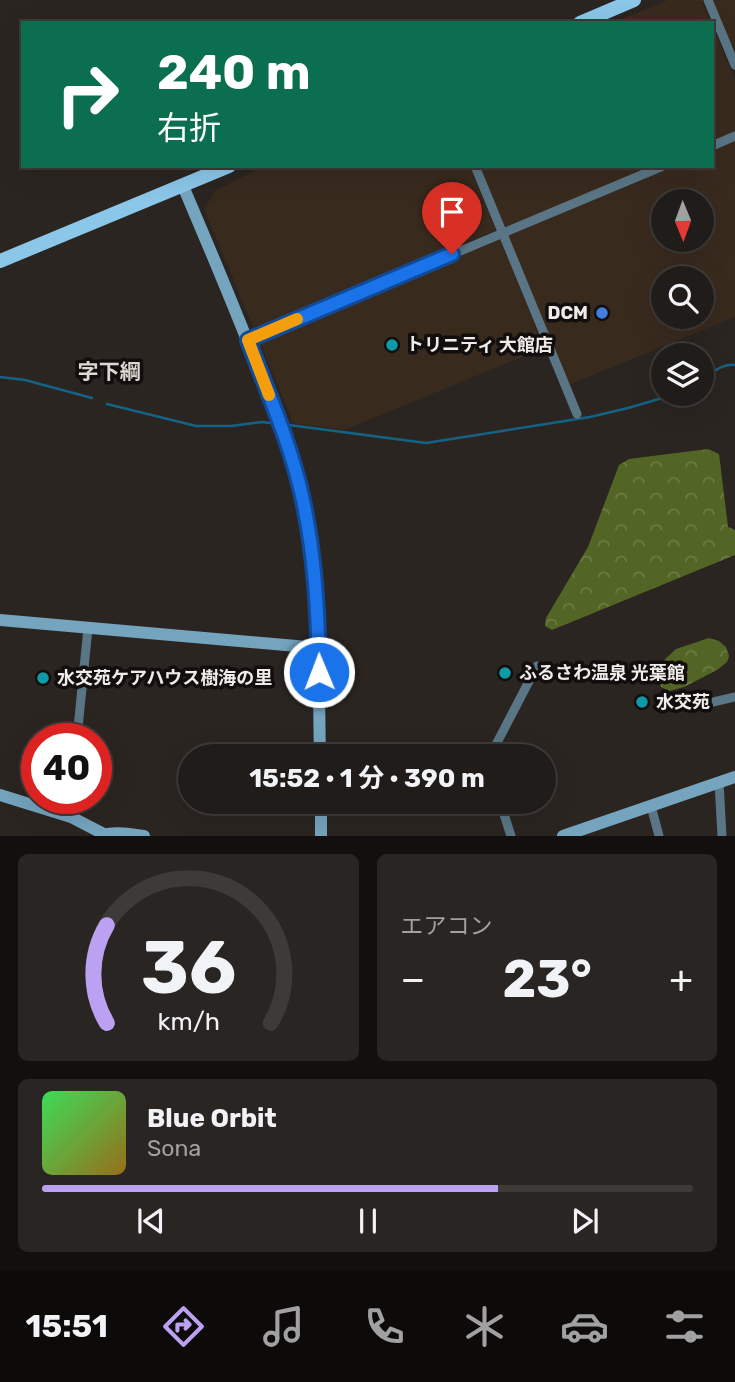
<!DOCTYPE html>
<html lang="ja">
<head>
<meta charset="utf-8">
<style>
  :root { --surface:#201c19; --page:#282522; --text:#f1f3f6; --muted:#a2a1a2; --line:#3d3a38; --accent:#bca0f2 }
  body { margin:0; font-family:Rubik,"Noto Sans JP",sans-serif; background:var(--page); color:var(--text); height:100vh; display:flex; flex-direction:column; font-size:26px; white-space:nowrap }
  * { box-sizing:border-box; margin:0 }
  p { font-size:23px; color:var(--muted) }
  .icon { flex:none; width:38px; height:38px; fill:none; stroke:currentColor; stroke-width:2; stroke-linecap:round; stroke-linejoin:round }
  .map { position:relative; height:836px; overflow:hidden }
  .sheet { display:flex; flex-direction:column; gap:18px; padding:18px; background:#120f0e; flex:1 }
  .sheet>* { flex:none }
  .banner { position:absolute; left:21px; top:21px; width:693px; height:147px; border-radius:0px; box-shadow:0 7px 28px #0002,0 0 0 2px var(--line); background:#0b6e4f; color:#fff; overflow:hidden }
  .needle { width:46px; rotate:179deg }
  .buttons { position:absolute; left:651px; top:189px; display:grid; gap:14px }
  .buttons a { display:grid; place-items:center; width:63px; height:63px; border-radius:50%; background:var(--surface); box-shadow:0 7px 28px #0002,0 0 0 2px var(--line); font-size:35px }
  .speed { position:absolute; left:21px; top:723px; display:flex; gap:14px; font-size:35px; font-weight:700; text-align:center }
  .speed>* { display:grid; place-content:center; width:91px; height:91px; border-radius:50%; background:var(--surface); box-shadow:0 7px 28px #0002,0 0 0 2px var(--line); line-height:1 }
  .speed .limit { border:10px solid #d22; background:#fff; color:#111 }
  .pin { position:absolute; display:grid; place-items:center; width:60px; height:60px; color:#fff; margin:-72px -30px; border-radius:50% 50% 50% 0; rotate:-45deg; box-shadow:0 0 7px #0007 }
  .pin .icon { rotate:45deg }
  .me { position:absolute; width:77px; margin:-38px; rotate:359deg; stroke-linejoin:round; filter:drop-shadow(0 0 5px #0008) }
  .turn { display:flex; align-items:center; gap:24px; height:147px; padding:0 21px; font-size:32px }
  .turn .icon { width:91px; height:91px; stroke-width:2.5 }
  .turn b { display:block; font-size:49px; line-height:60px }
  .big { font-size:52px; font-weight:700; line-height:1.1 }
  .sheet .card { flex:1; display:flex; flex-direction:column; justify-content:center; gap:10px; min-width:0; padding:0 24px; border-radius:10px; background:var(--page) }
  .sheet .dial { align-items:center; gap:0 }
  .dial svg { height:182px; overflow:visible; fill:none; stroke:var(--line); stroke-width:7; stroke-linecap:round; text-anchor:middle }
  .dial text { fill:var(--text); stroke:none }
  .song { display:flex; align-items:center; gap:21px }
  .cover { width:84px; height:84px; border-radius:10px; background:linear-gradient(135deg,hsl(130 70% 55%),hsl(40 70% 35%)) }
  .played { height:7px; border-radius:4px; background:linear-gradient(90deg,var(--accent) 70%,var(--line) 70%) }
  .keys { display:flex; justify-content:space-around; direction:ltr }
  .heat { display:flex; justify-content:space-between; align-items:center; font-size:38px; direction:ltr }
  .sheet .tiles { flex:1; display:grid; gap:18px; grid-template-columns:1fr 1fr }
  .card:last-child { grid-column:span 2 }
  .trip { position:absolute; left:178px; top:744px; width:378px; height:70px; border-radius:35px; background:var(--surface); box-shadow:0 7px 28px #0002,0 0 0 2px var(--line); font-weight:700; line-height:70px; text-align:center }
  .menu { display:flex; height:112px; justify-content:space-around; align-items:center; background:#0d0b0a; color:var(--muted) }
  .menu .icon { width:49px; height:49px }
  .menu .on { color:var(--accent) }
  .menu b { font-size:32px; color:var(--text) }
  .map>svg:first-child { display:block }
  .commercial { fill:#392a1e; fill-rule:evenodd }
  .forest { fill:url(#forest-crowns) }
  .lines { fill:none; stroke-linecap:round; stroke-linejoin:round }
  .stream { stroke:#156287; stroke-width:2.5 }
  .street { stroke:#5a7686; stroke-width:9 }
  .secondary { stroke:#75a4be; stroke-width:12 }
  .primary { stroke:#8bc7e9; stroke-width:14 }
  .route-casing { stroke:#114b97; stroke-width:18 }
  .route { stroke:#1a73e8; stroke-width:12 }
  .slow { stroke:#f59e0b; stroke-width:12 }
  .shop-dot { fill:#3f7fe0; stroke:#110e0d; stroke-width:2.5 }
  .culture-dot { fill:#0f9aa8; stroke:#110e0d; stroke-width:2.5 }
  .labels { text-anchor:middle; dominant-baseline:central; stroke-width:7; stroke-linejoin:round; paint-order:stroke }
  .poi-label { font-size:18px; font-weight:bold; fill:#efebe8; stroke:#110e0d; text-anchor:start }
  .quarter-label { font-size:21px; font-weight:bold; fill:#dfd7d2; stroke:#110e0d }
</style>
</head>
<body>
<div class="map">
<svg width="735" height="836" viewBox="0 0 735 836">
  <defs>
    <pattern id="forest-crowns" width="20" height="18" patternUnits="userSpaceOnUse" patternTransform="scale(1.75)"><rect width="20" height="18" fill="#536525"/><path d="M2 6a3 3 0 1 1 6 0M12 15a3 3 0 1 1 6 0" fill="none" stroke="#6c7b45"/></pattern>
  </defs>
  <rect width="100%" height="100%" fill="#2a2521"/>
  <g class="commercial">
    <path d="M668,0h34l9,23h-99z"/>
    <path d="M712,0h23v44l-4,2z"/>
    <path d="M712,25l23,55v54l-23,9z"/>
    <path d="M735,141v176l-167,68 -61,-150 167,-69h38v-16zM663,201h39v39h-39zM663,278h39v39h-39z"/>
    <path d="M264,166h206l26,64 -187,79 -37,14 -19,4 -49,-118 12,-19z"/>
    <path d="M479,166h177l-149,60 -4,-1z"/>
    <path d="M500,238l43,108 -4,4 -195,80 -51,-7 -33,-80 20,-13z"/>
  </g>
  <g class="forest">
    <path d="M708,449l11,5 9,73 7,3v25l-183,75 -7,-4 1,-8 42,-71 31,-82 10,-6z"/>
    <path d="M709,638l10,3 7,6 3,9 -2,6 -10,8 -33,17 -15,4 -8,-4 -3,-17 2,-6 16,-15z"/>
  </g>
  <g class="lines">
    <g class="stream">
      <path d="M0,377l25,3 67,18"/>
      <path d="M702,380c10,-7 20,-17 33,-15"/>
      <path d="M107,404l89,22h35l31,-4 8,1"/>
      <path d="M289,425l137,18 164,-26 38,-9 48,-14"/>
    </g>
    <g class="street">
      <path d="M708,0l27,65"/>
      <path d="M712,146l23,-10"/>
      <path d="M475,166l102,248"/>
      <path d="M248,340l415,-174"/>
      <path d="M696,706l39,-9"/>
      <path d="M77,738l11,-110"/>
      <path d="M490,756l47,-90"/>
      <path d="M719,782l3,54"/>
      <path d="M500,802l11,34"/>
      <path d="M651,806l8,30"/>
      <path d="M71,817l1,-19"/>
    </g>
    <g class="secondary">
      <path d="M183,186c28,66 57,133 82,201 14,36 29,72 37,110 19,86 16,172 18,259"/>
      <path d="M0,620l319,28"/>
      <path d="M0,795l71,22 33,17"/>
      <path d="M100,836c13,-5 29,-2 44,0"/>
      <path d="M321,836v-34"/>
      <path d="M563,836l172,-59"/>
    </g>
    <g class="primary">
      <path d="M580,23l54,-23"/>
      <path d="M0,261l229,-95"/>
    </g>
  </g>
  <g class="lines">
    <g class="route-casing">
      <path id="route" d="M319,672c-1,-59 -4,-118 -17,-176 -12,-54 -35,-105 -54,-156l204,-86"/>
    </g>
    <use href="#route" class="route"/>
    <path class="slow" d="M269,395l-21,-55 49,-21"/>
  </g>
  <circle class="shop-dot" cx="602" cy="313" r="7"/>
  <g class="culture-dot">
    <circle cx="392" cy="345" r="7"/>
    <circle cx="505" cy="673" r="7"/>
    <circle cx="43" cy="678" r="7"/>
    <circle cx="642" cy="702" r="7"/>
  </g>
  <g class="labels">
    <g class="poi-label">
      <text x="588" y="313" text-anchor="end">DCM</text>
      <text x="406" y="345">トリニティ 大館店</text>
      <text x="519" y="673">ふるさわ温泉 光葉館</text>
      <text x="57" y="678">水交苑ケアハウス樹海の里</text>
      <text x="656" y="702">水交苑</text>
    </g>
    <g class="quarter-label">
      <text x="109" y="371">字下綱</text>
    </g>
  </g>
</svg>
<div class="buttons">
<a><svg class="needle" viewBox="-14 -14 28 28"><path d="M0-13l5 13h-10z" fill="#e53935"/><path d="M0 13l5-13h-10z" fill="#a2a1a2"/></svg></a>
<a><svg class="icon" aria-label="search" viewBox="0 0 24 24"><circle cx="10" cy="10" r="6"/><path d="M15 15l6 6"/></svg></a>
<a><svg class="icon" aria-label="layers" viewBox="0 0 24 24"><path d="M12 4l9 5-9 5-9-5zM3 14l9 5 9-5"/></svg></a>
</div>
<div class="speed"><div class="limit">40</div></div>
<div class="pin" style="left:452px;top:254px;background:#d93025"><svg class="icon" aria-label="arrive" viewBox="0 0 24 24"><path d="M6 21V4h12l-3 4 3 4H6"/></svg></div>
<svg class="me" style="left:319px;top:672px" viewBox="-20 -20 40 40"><circle r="17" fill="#1a73e8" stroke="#fff" stroke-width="3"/><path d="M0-11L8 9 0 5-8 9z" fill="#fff"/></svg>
<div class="trip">15:52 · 1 分 · 390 m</div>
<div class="banner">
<div class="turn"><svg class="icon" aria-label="right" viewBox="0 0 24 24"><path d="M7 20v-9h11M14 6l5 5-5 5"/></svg><div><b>240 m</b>右折</div></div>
</div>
</div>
<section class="sheet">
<div class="tiles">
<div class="card dial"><svg viewBox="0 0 100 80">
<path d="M14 69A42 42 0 1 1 86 69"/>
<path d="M14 69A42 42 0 0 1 14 26" stroke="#bca0f2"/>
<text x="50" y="56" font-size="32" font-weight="700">36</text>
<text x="50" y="72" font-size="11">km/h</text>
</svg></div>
<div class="card"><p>エアコン</p>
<div class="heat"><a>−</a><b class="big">23°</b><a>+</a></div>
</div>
<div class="card">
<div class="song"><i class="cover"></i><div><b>Blue Orbit</b><p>Sona</p></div></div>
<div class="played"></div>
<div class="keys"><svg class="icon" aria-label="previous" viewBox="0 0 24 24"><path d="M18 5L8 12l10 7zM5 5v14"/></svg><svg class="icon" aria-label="pause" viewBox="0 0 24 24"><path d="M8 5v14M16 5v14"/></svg><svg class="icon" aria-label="next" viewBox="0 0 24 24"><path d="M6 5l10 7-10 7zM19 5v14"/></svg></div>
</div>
</div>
</section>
<nav class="menu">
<b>15:51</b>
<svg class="icon on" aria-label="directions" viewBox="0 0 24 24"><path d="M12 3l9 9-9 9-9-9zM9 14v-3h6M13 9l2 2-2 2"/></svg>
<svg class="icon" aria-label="music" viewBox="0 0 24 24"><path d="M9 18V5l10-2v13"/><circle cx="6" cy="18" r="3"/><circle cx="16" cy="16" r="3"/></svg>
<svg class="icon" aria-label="phone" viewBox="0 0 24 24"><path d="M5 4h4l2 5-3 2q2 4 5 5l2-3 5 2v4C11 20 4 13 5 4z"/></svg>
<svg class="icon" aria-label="climate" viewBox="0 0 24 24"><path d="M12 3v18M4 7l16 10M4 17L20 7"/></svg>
<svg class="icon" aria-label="car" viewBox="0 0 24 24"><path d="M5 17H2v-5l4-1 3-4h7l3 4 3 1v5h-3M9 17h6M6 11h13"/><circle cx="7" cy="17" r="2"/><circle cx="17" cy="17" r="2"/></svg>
<svg class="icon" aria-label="filters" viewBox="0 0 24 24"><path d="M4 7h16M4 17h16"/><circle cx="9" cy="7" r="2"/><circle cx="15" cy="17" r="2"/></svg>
</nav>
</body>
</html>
